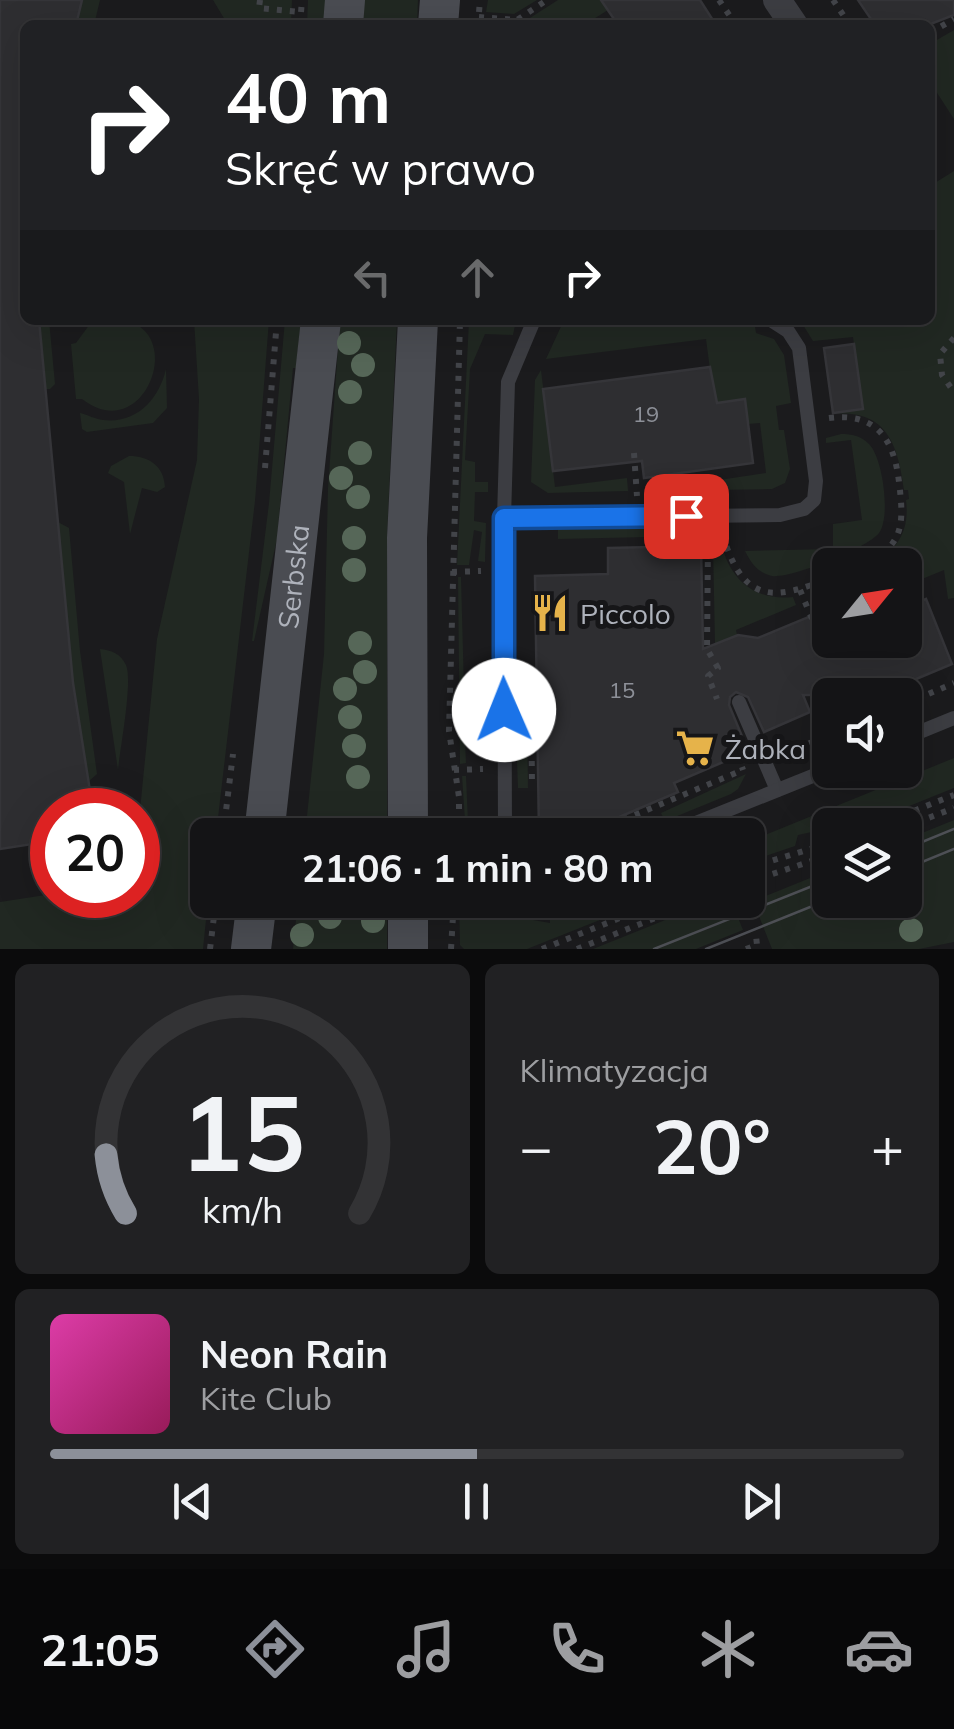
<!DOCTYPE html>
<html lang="pl">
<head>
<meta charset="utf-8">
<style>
  :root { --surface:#141416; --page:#212123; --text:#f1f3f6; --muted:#9d9ea1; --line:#333335; --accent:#8c9099 }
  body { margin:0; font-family:Mulish,sans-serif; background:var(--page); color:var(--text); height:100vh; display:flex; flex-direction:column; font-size:38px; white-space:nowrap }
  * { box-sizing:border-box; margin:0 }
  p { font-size:32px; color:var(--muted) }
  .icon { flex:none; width:55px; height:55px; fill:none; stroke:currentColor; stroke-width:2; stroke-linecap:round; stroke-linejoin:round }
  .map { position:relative; height:949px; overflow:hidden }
  .sheet { display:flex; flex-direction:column; gap:15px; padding:15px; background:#0b0b0c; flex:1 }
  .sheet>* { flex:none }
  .guide { position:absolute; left:20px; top:20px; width:915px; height:305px; border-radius:15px; box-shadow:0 10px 40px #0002,0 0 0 2px var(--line); background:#202124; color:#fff; overflow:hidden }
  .needle { width:65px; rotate:60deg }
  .fabs { position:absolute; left:812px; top:548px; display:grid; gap:20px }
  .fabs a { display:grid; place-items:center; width:110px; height:110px; border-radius:15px; background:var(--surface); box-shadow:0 10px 40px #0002,0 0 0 2px var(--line); font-size:50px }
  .speed { position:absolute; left:30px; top:788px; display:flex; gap:20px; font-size:50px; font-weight:700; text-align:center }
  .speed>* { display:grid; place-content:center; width:130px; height:130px; border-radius:50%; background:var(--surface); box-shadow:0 10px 40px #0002,0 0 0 2px var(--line); line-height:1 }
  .speed .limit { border:15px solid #d22; background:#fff; color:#111 }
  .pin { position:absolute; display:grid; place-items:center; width:85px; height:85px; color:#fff; margin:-42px; border-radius:20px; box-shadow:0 5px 15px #0006 }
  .me { position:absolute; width:110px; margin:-55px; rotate:359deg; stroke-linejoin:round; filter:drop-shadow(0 0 8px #0008) }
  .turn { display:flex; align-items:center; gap:35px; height:210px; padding:0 40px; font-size:45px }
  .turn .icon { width:130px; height:130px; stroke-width:2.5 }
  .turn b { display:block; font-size:70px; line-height:85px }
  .lanes { display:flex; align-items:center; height:95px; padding:0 40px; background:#0003; justify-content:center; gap:50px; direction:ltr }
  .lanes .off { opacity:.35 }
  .big { font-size:75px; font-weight:700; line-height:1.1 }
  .sheet .widget { flex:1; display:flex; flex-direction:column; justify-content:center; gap:15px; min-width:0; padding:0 35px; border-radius:15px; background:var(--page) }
  .sheet .dial { align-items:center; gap:0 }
  .dial svg { height:260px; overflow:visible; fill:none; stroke:var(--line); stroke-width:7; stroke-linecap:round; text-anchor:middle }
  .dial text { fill:var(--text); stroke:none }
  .song { display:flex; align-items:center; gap:30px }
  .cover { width:120px; height:120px; border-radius:15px; background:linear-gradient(135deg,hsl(320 70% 55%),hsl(330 70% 35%)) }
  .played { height:10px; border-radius:5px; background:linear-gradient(90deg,var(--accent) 50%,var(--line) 50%) }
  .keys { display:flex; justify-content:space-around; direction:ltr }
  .heat { display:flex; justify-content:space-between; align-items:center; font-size:55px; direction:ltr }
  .sheet .tiles { flex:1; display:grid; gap:15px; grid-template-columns:1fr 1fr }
  .widget:last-child { grid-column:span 2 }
  .trip { position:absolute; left:190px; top:818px; width:575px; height:100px; border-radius:15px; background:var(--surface); box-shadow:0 10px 40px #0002,0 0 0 2px var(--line); font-weight:700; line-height:100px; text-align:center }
  .menu { display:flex; height:160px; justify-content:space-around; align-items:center; background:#080809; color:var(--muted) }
  .menu .icon { width:70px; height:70px }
  .menu .active { color:var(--accent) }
  .menu b { font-size:45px; color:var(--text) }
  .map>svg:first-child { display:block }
  .green { fill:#212822 }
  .building { fill:#2e2e31; stroke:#353539; stroke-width:2.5 }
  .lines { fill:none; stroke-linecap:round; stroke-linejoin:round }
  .path { stroke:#424449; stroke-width:6; stroke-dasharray:5 8; stroke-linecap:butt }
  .lane { stroke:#3c3d42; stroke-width:14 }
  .street { stroke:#3c3d42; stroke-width:28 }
  .secondary { stroke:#4a4c52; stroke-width:40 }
  .tram { stroke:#4f5157; stroke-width:2.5 }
  .tree { fill:#566758 }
  .route-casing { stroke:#114b97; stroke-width:25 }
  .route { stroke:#1a73e8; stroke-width:18 }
  .labels { text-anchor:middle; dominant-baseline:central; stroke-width:10; stroke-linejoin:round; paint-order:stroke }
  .number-label { font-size:22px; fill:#8d9098 }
  .street-label { font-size:28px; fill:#aeb2bb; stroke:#161618 }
  .poi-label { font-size:28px; fill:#aeb2bb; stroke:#161618; text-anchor:start }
</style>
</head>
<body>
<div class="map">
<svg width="954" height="949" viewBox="0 0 954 949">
  <rect width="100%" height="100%" fill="#1b1b1d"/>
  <g class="green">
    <path d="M82,0h18l-6,25h-18z"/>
    <path d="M213,0h79l-1,25h-63z"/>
    <path d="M308,0h18l-2,25h-17z"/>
    <path d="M364,0h54l-1,25h-54z"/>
    <path d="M488,0h49l-23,14 -28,-2z"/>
    <path d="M558,0h43l7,10 -24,15h-65z"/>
    <path d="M954,30v89l-24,-37v-38z"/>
    <path d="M954,171v427l-6,1 -4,-29 -39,16v-21h-36c28,-13 41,-34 37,-65l3,-1 -1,-9h-4c-6,-45 -17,-81 -71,-76l30,-6 -10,-71 -40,4 -13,-21h130v-134z"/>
    <path d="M39,320h10l6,64 -5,5h-5z"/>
    <path d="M99,320c8,0 17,-1 24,0 65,12 21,127 -41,79h-6l-5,-55 5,-1 14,-19z"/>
    <path d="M194,320h75l-14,181 -39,334h-8v65l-5,49h-203v-47l52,-8 86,1v-65l19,-191 40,-179 2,-61z"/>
    <path d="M285,320h16l-5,48h-3l-16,171 -23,102h-2l17,-138z"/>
    <path d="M340,320h57l-10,216v299h-82l19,-181 4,-166z"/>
    <path d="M469,320h47l-3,15 -28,-1 -15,35 -5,91 10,2v20h13v10h-13l-1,29 12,2 -1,39 -7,-1 4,-29 -8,-2 -5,35h-12z"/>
    <path d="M564,320h190l2,13 18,6 10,16 7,48 -15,3 3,24h5l6,39 -5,14 -13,6 -126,2 120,-18 -6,-50 -12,1 -3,-24 -28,3 -3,-3 -8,-61 -160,20z"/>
    <path d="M166,369l1,39 -14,15 -66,9 -5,-3 -2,-16c8,2 15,6 23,7 34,4 56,-21 63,-51z"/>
    <path d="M541,370l14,117 72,-9 1,13 -80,2 -17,-11 4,-102z"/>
    <path d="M841,434c11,0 20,2 28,10 14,14 22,73 10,89 -11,15 -89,46 -107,43 -14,-3 -21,-13 -27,-25l88,-2v-25l29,-4 -11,-80 -25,3v-5z"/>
    <path d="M129,456c20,0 35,10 36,31l-8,5 -15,-4 -12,46 -6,-52 -16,-9 3,-7z"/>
    <path d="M58,522l11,6 11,123 17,123 -8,7 -16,-98z"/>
    <path d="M694,527v9l-136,3v-10z"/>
    <path d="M713,546h9c9,35 34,55 71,51l3,8 -60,25 1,5 -22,9z"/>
    <path d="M458,577h3l4,150h25l1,11 -26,2 1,23 -6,1z"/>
    <path d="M100,649c11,1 21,5 26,16 7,16 -6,84 -8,105z"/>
    <path d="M515,707h12l1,81h-10z"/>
    <path d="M954,758v30l-92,37h-32v12l-6,1 -8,-7 -18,4 -3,11 -47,16v-20z"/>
    <path d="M746,774l-8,15 -7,5 -66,27 -4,-8z"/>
    <path d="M462,776h4l2,46h25l-3,13h-24z"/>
    <path d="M954,820v122l-35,7h-147l-19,-48 77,-31v30h75v-60z"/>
    <path d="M298,900h89v49h-94z"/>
    <path d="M459,900h30l21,16 40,7 -1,-23h42l2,5 13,-5h44l-123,49h-63l-4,-4z"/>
    <path d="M715,900h16l12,30 -47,19h-103z"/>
  </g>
  <g class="building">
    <path d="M0,0h82l-6,25h-51v295h14l34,363 20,127h-41v31l-52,8z"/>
    <path d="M601,0h99l16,25h-98z"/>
    <path d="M858,0h96v15l-26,10h-53z"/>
    <path d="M854,344l9,65 -30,4 -9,-65z"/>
    <path d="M710,367l7,36 28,-4 8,64 -109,15 -2,-17 -89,10 -10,-82z"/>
    <path d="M701,546l2,103 35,-14 20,3 72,-30v32h75v-32l21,-9 26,65 -74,31h-75l7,17 -46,20 -16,-35 -12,-5 -6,5 -1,8 15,36 -14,6 5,10 -61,26 4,9 -87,37 -20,6h-32l-4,-259 73,-2v-26z"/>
  </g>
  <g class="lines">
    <g class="path">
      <path d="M260,0l-1,8 42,4"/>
      <path d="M719,0l17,25"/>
      <path d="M833,0l17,25"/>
      <path d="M479,17l38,3 30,-20"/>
      <path d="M300,25l2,-25"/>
      <path d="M478,25l2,-25"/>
      <path d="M930,33l24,-14"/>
      <path d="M954,338l-14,16 2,21 12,17"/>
      <path d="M829,418c47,-6 65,21 70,64 5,41 6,65 -38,83"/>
      <path d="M634,453l3,43"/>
      <path d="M265,468l12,-148"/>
      <path d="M703,541h5l-1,108 11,19 -10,8 9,23"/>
      <path d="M715,541l11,4c21,60 52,54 104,33"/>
      <path d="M452,572l29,-1"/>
      <path d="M800,590l15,36"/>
      <path d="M531,696l1,88"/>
      <path d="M905,704l49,-21"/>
      <path d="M785,753l45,-18"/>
      <path d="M454,770l29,-1"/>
      <path d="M878,825l76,-30"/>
      <path d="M905,827l49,-19"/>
      <path d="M223,835l10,-81"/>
      <path d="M459,835v-38l-10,-66 11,-411"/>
      <path d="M587,835l156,-65 -1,-3"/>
      <path d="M748,868l82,-25"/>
      <path d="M748,882l82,-27"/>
      <path d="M741,900l3,4"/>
      <path d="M210,949l6,-49"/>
      <path d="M451,949l3,-49"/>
      <path d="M542,949l123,-49"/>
      <path d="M577,949l124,-49"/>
      <path d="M746,949l11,-4 -1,-9"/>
    </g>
    <g class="lane">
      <path d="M534,320l-26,62 -4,136 276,-3 24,-6 10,-9 2,-19 -17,-133 -11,-17 -17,-11"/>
      <path d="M504,518l1,317"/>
      <path d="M739,702l38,88"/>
      <path d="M905,738l49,-20"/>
      <path d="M666,835l164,-66"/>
    </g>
    <path class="street" d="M777,0l17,25"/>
    <g class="secondary">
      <path d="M343,25l2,-25"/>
      <path d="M438,25l2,-25"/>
      <path id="s1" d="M264,835l57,-515"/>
      <path d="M408,835l-1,-297 11,-218"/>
      <path d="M408,900v49"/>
      <path d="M251,949l6,-49"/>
    </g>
    <g class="tram">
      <path d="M905,849l49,-20"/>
      <path d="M905,869l49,-20"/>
      <path d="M654,949l176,-70"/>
      <path d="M706,949l124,-50"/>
    </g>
  </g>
  <g class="tree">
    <circle cx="349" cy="343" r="12"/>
    <circle cx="363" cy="365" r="12"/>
    <circle cx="350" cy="392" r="12"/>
    <circle cx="360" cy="453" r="12"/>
    <circle cx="341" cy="478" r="12"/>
    <circle cx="358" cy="497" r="12"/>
    <circle cx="354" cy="538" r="12"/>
    <circle cx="354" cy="570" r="12"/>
    <circle cx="360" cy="643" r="12"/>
    <circle cx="365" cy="672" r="12"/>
    <circle cx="345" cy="689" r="12"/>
    <circle cx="350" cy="717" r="12"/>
    <circle cx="354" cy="746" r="12"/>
    <circle cx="358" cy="777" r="12"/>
    <circle cx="330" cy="917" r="12"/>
    <circle cx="373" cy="921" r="12"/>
    <circle cx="911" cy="930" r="12"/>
    <circle cx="302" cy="935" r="12"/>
  </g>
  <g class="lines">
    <g class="route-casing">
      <path id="route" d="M504,710v-192l182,-2"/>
    </g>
    <use href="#route" class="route"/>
  </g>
  <defs>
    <g id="restaurant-bare" transform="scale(3)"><path d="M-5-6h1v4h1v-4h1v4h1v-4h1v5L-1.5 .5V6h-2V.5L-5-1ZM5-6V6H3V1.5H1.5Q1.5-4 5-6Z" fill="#e6b34a" stroke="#161618" stroke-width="2.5" paint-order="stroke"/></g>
    <g id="supermarket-bare" transform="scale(3)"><path d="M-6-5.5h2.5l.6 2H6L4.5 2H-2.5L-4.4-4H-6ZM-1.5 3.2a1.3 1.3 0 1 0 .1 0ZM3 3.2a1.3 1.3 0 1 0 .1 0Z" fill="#e6b34a" stroke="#161618" stroke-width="2.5" paint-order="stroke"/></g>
  </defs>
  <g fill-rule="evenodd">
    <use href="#restaurant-bare" x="550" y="613"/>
    <use href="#supermarket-bare" x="695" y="748"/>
  </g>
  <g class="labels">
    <g class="number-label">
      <text x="646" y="414">19</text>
      <text x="622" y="690">15</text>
    </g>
    <g class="street-label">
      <text stroke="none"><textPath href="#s1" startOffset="260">Serbska</textPath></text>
    </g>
    <g class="poi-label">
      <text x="580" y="613">Piccolo</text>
      <text x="725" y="748">Żabka</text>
    </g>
  </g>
</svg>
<div class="fabs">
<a><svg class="needle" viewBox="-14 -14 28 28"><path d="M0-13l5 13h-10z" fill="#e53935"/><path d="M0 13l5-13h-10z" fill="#9d9ea1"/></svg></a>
<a><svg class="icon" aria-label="sound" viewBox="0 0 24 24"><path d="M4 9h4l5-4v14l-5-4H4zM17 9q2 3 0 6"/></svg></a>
<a><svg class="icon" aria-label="layers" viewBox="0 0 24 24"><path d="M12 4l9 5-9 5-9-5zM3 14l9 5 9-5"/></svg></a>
</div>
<div class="speed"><div class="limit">20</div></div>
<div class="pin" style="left:686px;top:516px;background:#d93025"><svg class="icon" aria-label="arrive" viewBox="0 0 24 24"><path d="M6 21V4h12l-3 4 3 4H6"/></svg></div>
<svg class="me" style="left:504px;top:710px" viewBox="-20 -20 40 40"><circle r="19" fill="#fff"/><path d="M0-13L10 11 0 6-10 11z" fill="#1a73e8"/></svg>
<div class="trip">21:06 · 1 min · 80 m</div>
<div class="guide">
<div class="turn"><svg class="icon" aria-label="right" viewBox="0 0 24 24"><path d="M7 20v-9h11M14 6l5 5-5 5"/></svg><div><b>40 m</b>Skręć w prawo</div></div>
<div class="lanes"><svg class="icon off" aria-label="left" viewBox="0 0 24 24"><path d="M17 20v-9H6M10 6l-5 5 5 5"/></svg><svg class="icon off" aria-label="ahead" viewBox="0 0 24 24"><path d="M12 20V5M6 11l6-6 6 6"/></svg><svg class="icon" aria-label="right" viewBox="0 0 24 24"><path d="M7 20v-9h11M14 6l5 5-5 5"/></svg></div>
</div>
</div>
<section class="sheet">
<div class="tiles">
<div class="widget dial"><svg viewBox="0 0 100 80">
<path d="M14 69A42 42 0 1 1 86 69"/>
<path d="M14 69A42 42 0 0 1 8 51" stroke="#8c9099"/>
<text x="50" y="56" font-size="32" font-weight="700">15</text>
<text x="50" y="72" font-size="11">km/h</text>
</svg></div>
<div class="widget"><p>Klimatyzacja</p>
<div class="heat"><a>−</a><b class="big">20°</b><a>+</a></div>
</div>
<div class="widget">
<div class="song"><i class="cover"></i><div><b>Neon Rain</b><p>Kite Club</p></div></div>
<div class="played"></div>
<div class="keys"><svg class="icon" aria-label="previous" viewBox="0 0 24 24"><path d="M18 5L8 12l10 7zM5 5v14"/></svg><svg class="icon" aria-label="pause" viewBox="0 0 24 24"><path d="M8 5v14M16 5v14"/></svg><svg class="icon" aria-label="next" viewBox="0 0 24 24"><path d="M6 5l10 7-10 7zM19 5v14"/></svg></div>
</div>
</div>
</section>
<nav class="menu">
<b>21:05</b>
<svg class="icon active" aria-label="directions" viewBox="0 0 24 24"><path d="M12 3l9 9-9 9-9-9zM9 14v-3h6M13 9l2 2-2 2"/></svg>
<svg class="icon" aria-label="music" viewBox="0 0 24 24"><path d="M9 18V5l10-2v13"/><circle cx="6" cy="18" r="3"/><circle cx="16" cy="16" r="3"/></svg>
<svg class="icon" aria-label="phone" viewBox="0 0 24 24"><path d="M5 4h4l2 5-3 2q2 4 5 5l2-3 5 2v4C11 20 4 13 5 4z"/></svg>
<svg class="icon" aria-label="climate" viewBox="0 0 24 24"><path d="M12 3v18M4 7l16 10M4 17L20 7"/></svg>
<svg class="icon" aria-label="car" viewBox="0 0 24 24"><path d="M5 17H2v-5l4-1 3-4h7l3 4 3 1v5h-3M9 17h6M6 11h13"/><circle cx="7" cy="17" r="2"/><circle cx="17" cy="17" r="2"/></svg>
</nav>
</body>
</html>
